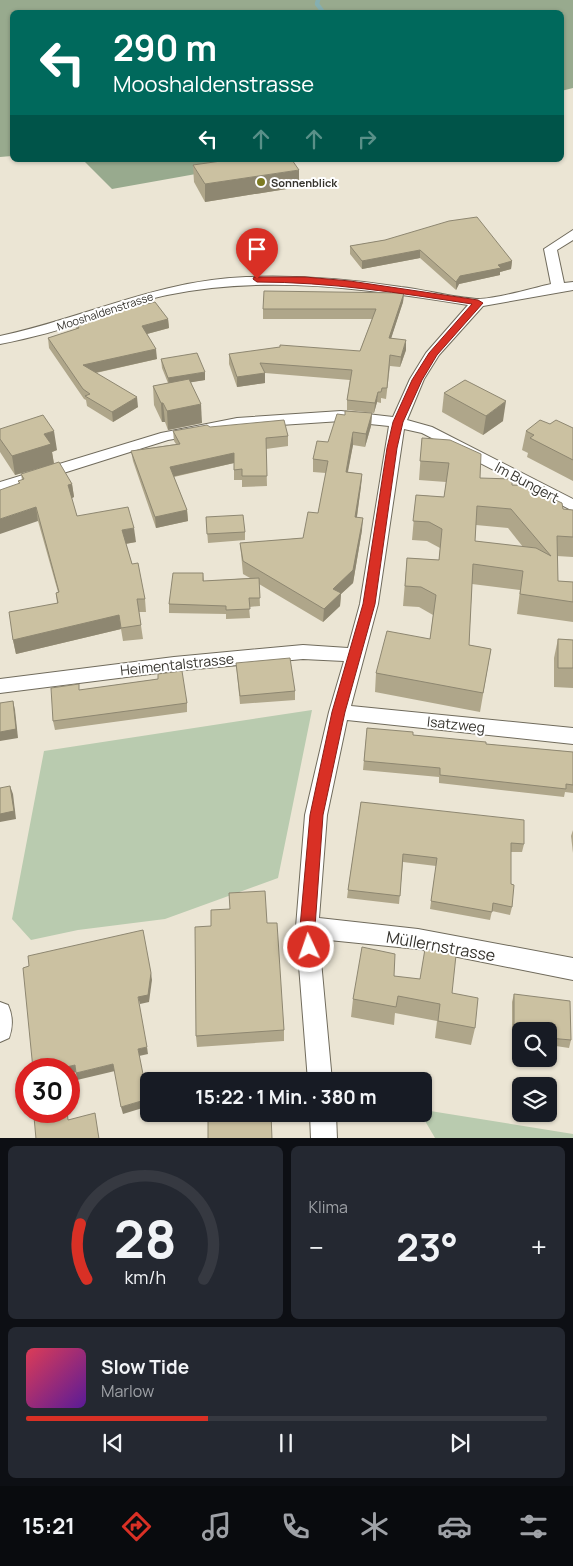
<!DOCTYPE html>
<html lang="de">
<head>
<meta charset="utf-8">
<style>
  :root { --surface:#171b24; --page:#242831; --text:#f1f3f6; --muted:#9ea1a6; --line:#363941; --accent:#d93025 }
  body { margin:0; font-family:Manrope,sans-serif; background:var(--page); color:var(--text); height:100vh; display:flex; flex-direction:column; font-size:19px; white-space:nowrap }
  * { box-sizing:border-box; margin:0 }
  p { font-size:16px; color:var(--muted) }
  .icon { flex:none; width:28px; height:28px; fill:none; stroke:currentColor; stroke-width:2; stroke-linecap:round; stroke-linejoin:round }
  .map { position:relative; height:1138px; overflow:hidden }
  .drawer { display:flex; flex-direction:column; gap:8px; padding:8px; background:#0d0f14; flex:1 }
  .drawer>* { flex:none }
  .banner { position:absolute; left:10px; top:10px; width:554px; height:152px; border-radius:8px; box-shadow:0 1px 4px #0004; background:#00695c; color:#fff; overflow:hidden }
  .buttons { position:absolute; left:512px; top:1022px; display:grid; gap:10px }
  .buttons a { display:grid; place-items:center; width:45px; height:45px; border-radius:8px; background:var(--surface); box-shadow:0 1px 4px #0004; font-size:25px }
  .speed { position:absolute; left:15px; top:1058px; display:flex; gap:10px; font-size:25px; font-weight:700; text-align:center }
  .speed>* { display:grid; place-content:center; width:65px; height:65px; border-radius:50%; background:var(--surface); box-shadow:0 1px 4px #0004; line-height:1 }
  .speed .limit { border:8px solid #d22; background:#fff; color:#111 }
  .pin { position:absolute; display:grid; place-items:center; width:42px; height:42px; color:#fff; margin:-51px -21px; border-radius:50% 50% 50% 0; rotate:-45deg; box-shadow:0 0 5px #0007 }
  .pin .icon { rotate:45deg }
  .me { position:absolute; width:55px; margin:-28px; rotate:357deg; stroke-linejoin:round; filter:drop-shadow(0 0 4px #0008) }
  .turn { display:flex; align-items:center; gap:18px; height:105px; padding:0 20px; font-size:22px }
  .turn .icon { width:65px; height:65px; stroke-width:2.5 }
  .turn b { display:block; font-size:35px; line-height:42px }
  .lanes { display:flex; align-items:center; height:48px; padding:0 20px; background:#0003; justify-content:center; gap:25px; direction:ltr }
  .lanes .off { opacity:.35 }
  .big { font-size:38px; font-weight:700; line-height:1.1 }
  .drawer .tile { flex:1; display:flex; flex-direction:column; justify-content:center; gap:8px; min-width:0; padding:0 18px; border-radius:8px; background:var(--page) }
  .drawer .dial { align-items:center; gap:0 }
  .dial svg { height:130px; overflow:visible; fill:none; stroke:var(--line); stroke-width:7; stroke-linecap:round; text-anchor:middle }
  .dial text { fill:var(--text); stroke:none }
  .song { display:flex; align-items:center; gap:15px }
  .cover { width:60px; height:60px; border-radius:8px; background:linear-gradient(135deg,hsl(350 70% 55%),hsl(270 70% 35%)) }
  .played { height:5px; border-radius:2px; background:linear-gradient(90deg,var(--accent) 35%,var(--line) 35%) }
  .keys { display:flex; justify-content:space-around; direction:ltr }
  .heat { display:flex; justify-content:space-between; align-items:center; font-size:28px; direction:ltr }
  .drawer .tiles { flex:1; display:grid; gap:8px; grid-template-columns:1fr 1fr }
  .tile:last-child { grid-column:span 2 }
  .trip { position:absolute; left:140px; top:1072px; width:292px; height:50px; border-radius:8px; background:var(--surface); box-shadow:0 1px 4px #0004; font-weight:700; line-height:50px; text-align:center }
  .tab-bar { display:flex; height:80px; justify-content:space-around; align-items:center; background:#090b0e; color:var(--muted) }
  .tab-bar .icon { width:35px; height:35px }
  .tab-bar .current { color:var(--accent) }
  .tab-bar b { font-size:22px; color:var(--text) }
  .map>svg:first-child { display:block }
  .green { fill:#b9cbaf }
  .forest { fill:#98aa8e }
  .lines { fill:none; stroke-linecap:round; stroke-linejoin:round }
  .stream { stroke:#85afb1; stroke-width:4.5 }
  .minor-casing { stroke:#706b5c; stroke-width:2 }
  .minor { fill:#fff; fill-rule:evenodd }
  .wall { fill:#afa68a; fill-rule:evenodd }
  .shaded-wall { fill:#8e8771 }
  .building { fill:#cbc1a1; stroke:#8e8771; fill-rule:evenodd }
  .route { fill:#d93025; stroke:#8d1f18 }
  .poi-dot { fill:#7d7b22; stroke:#fff; stroke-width:2 }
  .labels { text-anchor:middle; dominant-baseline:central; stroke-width:4; stroke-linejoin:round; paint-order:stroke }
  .far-poi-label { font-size:11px; font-weight:bold; fill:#36342e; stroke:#fff; text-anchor:start }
  .far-street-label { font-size:11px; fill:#36342e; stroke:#fff }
  .street-label { font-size:14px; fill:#36342e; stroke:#fff }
  .near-street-label { font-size:16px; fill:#36342e; stroke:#fff }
</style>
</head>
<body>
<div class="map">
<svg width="573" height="1139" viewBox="0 0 573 1139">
  <rect width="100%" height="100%" fill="#ebe5d4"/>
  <g class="green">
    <path d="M312,710l-34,168 -113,41 -87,11 -47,10 -19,-21 32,-168z"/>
    <path d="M424,1110l149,24v4h-138l-14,-24h3z"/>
  </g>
  <g class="forest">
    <path d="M0,0h573v88l-12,3v-79h-549v144l-12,1z"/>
    <path d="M83,160h191l-162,29z"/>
  </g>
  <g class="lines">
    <path class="stream" d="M318,0l-1,4 6,8"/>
    <g class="minor-casing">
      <g id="minor">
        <path d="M573,230v10l-16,10 7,33 9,-1v8l-90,16 -44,49 -15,24 -17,41 25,7 141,72v12l-151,-78 -18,-4 -26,175 -27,102 222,22v16l-226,-24 -20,95 -8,103 99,11 155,29v22l-155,-31 -99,-10 13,142h-24l-12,-154 9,-112 24,-103 15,-51 -41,-2 -129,12 -174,22v-14l174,-22 129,-12 45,3 12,-44 29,-178 -48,-5 -104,7 -69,12 -168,53v-11l161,-49 76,-15 104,-7 52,6 17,-38 16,-26 42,-48c-100,-16 -200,-31 -301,-10 -26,5 -51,16 -76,24 -30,11 -60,19 -91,25v-8c85,-18 158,-56 246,-59 52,-2 104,2 155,10 25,3 50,10 75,12 17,1 57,-11 75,-15l-7,-35z"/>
        <path d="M0,1002l8,3c5,11 5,22 1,33l-9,4z"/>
        <path d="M310,1114h26l1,25h-26z"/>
      </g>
    </g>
    <use href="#minor" class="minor"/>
  </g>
  <g class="wall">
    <path d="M193,165l106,22 -94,15 -11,-20z"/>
    <path d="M385,240l127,21 -1,8 -11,3v3l-41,9 -3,6 -36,-32 -58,11 -12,-15v-8z"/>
    <path d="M404,293l-1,9 -12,36 15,12 -6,17 -10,-1 -4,33 -5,-1v5l-4,-1 -3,11 -27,-3v-10l3,-20 -85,-7v10l-28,4 -8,-23v-10l131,-3 12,-32h-109v-10z"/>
    <path d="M168,319l1,9 -22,6 10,25 -61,14 42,34 -25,15 -26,-16 -1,-6 -2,-1 -35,-51 -1,-10 28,-9 -1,-8z"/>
    <path d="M161,359l44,21 -14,2 11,41 -34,7 -3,-8h-3l-8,-17 -1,-19 15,-3 -6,-15z"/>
    <path d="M444,393l59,28 -20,14 -41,-23z"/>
    <path d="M372,413l-1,13 -6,21 -12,-2 -5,27 14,2 -1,12 -4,31 5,13 -9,53 -12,11 -1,12 -17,16 -64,-38 1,22 -11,1 1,11 -24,1v-5l-57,-1v-9l34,-31 1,8 46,-3 -7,-4 -3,-31 63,-5 15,-25 8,-40 -13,-1v-13l15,-17 17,-27z"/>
    <path d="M550,424l23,4v53l-46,-24 1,-4 -6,-3 4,-19z"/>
    <path d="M210,427l78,9v10l-22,3 1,37 -25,1v-7h-8v-17l-60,14 13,33 1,11 -32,7 -23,-67 -2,-10 45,-7 -2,-3 -1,-10z"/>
    <path d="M0,429l57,21 -5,2 2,12 -39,11 -15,-23z"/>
    <path d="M422,438l58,40 32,7 32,10 19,14 10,1v47l-16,-1 1,25 15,1v40l-56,-8 3,-24 -48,-6 -3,61 22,4 -11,63 -105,-20 1,-19 54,-34 3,-24 -14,-8 -16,-1 4,-48 32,2 1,-12 -13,-7 -15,-1 4,-45 28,2 2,-15 -27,-2zM476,525l32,3 15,19 -48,-6z"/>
    <path d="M21,474l51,10 2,13 -3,1 6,18 59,26 -10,2 6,20 13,35 1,13h-7l4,27 -20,2 -2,-12 -105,25 -3,-14 44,-37 -1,-10 2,-1 -20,-71 -19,-37 -1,-3 4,-1z"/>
    <path d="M206,517l39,15v8l-37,3z"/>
    <path d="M558,639l15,1v48l-19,-1v-29z"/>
    <path d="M236,663l59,28v9l-55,4z"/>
    <path d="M158,679l29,24v9l-132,18 -2,-9 27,-31z"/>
    <path d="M367,728l46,7 73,9 87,8v41l-8,-1 -1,5 -125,-14v-6l-76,-7z"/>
    <path d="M361,802l163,42 -2,8h-11v32l1,23 -2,8 -18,-4 -2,9 -60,-11 6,-43 -33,-4 -4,42 -52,-6 1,-8z"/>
    <path d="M573,830v23l-2,-17z"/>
    <path d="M267,923l17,107v11l-87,6 -1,-11z"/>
    <path d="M394,976l58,17 23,35 -4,17 -36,-7 2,-17 -42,-8 -1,12 -43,-8 2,-18z"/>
    <path d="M514,994l57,46 -2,8 -20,-3v-14h-28v11l-9,-1v-39z"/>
  </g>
  <g class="shaded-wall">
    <path d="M299,170v17l-94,15v-18z"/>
    <path d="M420,250v8l-58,11v-8z"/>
    <path d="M512,261l-1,8 -11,3v3l-41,9 -3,6v-8l4,-6z"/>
    <path d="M404,293l-1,9 -15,46 1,-10z"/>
    <path d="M168,319l1,9 -26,7 -1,-9z"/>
    <path d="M406,340v10l-6,17 1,-10z"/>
    <path d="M156,349l1,10 -72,16 -2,-10z"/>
    <path d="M205,372v8l-36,6 -1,-8z"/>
    <path d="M265,373v10l-28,4v-10z"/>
    <path d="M378,392l-1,10 -3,11 1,-10z"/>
    <path d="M137,397l1,10 -25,15 -1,-10z"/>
    <path d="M506,401l-3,20 -20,14 3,-19z"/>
    <path d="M161,403h2l2,19h-3z"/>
    <path d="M201,404l1,19 -34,7 -1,-19z"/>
    <path d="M372,413l-1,13 -6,21 1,-13z"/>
    <path d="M54,431l3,19 -5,2 2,12 -39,11 -3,-19 32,-22z"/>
    <path d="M353,432v13l-8,40 1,-13z"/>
    <path d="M234,453v10l-63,14 -1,-10z"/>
    <path d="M362,474l-1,12 -6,44v-13z"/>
    <path d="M72,484l2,13 -4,2 -2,-14z"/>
    <path d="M545,487l-3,19 -2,-13z"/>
    <path d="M36,507l2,14 -38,13v-15z"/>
    <path d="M187,510l1,11 -32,7 -1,-11z"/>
    <path d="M363,518l-1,12 -9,53 -12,11 -1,12 -17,16 1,-13z"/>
    <path d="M134,528l2,14 -12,2 -2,-14z"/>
    <path d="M119,615l2,14 -105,25 -3,-14z"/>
    <path d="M13,701l2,9 3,28 -18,3v-9z"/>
    <path d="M10,786l3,8 3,25 -16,3v-8z"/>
    <path d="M151,973l1,7 -3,22 -9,2 -2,-7z"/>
    <path d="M147,1047l1,7 -9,2 -1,-7z"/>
    <path d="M113,1064l2,7 -38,9 -1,-7z"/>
    <path d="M75,1065l1,7 -7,1v-4h-11z"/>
    <path d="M148,1099l1,7 -26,8 -2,-7z"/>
  </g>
  <g class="building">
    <path d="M228,160h64l7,10 -94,14 -12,-19z"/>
    <path d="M477,217l35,44 -14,4 3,3 -41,8 -4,6 -36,-32 -58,11 -12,-15 35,-6 64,-19z"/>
    <path d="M264,291l140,2 -15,45 17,2 -5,17 -11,-2 -3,33h-5l-1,4h-3l-3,11 -28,-3 5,-30 -92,-7 5,10 -28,4 -8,-23 51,-7v-2l80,6 16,-42h-113z"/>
    <path d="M155,302l13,17 -26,7 14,23 -73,16 54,32 -25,15 -27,-16 5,-2 -7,-5 -35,-51 31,-10 -4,-7z"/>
    <path d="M197,353l8,19 -37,6 -7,-19z"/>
    <path d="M189,379l12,25 -34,7 -4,-8h-2l-8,-17z"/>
    <path d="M465,380l41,21 -20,15 -42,-23z"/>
    <path d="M345,411l27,2 -6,21 -13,-2 -7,40 16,2 -7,43 8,1 -10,52 -20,19 8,4 -17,16 -81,-48 -3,-18 63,-5 5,-26 10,1 10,-52 -15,-2 4,-18 11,1 9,-28 8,1z"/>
    <path d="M43,415l11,16 -10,3 7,10 -39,12 -12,-17v-10z"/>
    <path d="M284,420l4,16 -22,2 1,38h-25v-7l-8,1v-17l-64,14 17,43 -32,7 -24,-66 49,-7 -7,-13 34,-6 3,2z"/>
    <path d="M540,420l10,4 6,-4 17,8v32l-43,-22 4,-3 -8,-4z"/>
    <path d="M422,438l28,2 31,14 -1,24 32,1v6l33,2 -5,6 22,10 1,6 10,1v27l-16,-1 1,45 15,1v20l-53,-8 3,-23 -50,-7 -4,81 22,4 -8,44 -107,-20 11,-42 43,8 6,-44 -15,-8 -16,-1 2,-28 32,2 3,-31 -13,-7 -16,-1 3,-26 28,2 5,-34 -29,-2zM477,506l34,3 40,47 -15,-8 -61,-7z"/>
    <path d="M59,462l13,22 -4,1 9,31 51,-9 6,21 -12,2 10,34 6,-1 7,36h-8l4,26 -20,3 -2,-13 -106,25 -4,-28 49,-9 -2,-10 3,-1 -23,-85 -36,12v-29l20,-7 -2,-2 6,-2 -3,-5z"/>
    <path d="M243,515l2,17 -38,2 -1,-17z"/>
    <path d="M173,573h30v8l56,-3 1,20h-11l1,11 -24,1v-4l-57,-2z"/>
    <path d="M558,639l15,1v28h-15z"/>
    <path d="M290,658l5,33 -55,5 -4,-33z"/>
    <path d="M182,671l5,32 -134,18 -2,-33 28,-4v6l79,-11v-5z"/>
    <path d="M13,701l3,28 -16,3v-29z"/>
    <path d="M367,728l46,4v3l73,7v2l87,8v33l-7,-1v5l-126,-14v-7l-76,-7z"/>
    <path d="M10,786l4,25 -14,3v-26z"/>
    <path d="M361,802l163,18v24l-13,-1v41l3,1 -2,22 -19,-4 -1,9 -61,-11 6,-43 -34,-4 -3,42 -52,-6z"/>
    <path d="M265,891l2,32h10l7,107 -88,6 -1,-109 16,-1v-16l19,-1 -1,-16z"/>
    <path d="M143,930l8,43 -3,22 -10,2 9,50 -9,2 10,50 -27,8 -8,-43 -37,9 -1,-8 -17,4h-25l-10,-101 6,-2 -1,-10z"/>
    <path d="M362,947l33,7 -1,22 26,3 5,-30 31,6 -4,38 26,5 -3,30 -37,-7 2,-17 -42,-8 -2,11 -43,-8z"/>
    <path d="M514,994l56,7 1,39 -22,-2v-7h-28v3h-7z"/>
    <path d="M54,1111h13l1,9 27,-7 4,26h-63l-2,-22z"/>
    <path d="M208,1114h63l1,25h-64z"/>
  </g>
  <path class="route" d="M254,277h51l45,4 128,19 5,3 -46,52 -15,25 -19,42 -6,26 -22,156 -30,108 -22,103 -8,112 2,20 -3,4 -5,2 -5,-2 -4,-24 10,-112 22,-103 31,-108 24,-156 6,-26 19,-42 17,-27 43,-49c-72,-11 -142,-22 -215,-22l-4,-3z"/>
  <circle class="poi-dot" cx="261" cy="182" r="5"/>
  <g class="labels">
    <g class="far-poi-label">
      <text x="271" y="182">Sonnenblick</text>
    </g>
    <g class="far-street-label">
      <text transform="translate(105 311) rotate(-18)">Mooshaldenstrasse</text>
    </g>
    <g class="street-label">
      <text transform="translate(527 482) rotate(28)">Im Bungert</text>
      <text transform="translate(177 664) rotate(-6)">Heimentalstrasse</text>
      <text transform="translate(456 724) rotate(6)">Isatzweg</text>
    </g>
    <g class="near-street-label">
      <text transform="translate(441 946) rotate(10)">Müllernstrasse</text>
    </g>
  </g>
</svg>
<div class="buttons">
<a><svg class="icon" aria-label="search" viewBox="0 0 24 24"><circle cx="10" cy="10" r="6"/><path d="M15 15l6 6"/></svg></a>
<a><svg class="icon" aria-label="layers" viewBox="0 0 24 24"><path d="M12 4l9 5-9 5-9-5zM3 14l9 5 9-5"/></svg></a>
</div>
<div class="speed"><div class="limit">30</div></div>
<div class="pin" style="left:257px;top:279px;background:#d93025"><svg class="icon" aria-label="arrive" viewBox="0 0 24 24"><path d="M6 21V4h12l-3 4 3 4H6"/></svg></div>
<svg class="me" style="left:309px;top:947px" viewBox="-20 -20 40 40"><circle r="17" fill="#d93025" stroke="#fff" stroke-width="3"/><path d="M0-11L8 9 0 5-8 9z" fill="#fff"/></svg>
<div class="trip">15:22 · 1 Min. · 380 m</div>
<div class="banner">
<div class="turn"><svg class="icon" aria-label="left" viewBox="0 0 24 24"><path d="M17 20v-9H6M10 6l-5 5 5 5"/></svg><div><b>290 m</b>Mooshaldenstrasse</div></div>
<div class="lanes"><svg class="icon" aria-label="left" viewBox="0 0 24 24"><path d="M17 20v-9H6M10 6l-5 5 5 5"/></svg><svg class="icon off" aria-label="ahead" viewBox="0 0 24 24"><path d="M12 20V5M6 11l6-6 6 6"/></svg><svg class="icon off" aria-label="ahead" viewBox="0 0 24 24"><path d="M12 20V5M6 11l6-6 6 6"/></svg><svg class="icon off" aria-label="right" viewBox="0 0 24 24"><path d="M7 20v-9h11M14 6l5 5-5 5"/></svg></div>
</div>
</div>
<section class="drawer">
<div class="tiles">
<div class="tile dial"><svg viewBox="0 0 100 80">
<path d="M14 69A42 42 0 1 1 86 69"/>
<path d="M14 69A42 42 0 0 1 10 35" stroke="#d93025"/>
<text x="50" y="56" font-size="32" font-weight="700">28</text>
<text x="50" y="72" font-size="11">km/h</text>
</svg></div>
<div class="tile"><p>Klima</p>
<div class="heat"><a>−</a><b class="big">23°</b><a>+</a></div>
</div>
<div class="tile">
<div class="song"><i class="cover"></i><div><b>Slow Tide</b><p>Marlow</p></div></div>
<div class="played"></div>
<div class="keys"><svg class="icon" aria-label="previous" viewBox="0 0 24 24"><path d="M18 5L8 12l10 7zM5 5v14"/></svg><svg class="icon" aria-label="pause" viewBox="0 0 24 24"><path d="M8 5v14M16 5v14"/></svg><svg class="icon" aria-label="next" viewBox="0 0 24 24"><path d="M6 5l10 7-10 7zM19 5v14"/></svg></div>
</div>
</div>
</section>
<nav class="tab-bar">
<b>15:21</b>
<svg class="icon current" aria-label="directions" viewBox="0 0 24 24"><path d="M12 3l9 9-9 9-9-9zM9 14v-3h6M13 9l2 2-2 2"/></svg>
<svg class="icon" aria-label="music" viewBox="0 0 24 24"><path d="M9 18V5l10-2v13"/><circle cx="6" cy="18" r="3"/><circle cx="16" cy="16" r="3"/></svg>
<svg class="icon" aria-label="phone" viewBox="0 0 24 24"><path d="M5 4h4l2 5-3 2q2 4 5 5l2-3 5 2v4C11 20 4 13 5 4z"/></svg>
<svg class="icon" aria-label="climate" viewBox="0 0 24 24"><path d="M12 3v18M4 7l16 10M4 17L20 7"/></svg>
<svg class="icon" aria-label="car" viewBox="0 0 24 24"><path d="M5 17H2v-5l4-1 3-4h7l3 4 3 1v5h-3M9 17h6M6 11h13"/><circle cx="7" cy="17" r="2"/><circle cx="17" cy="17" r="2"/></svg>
<svg class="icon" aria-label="filters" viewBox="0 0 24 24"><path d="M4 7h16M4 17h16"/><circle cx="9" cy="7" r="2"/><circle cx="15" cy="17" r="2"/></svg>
</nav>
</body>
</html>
